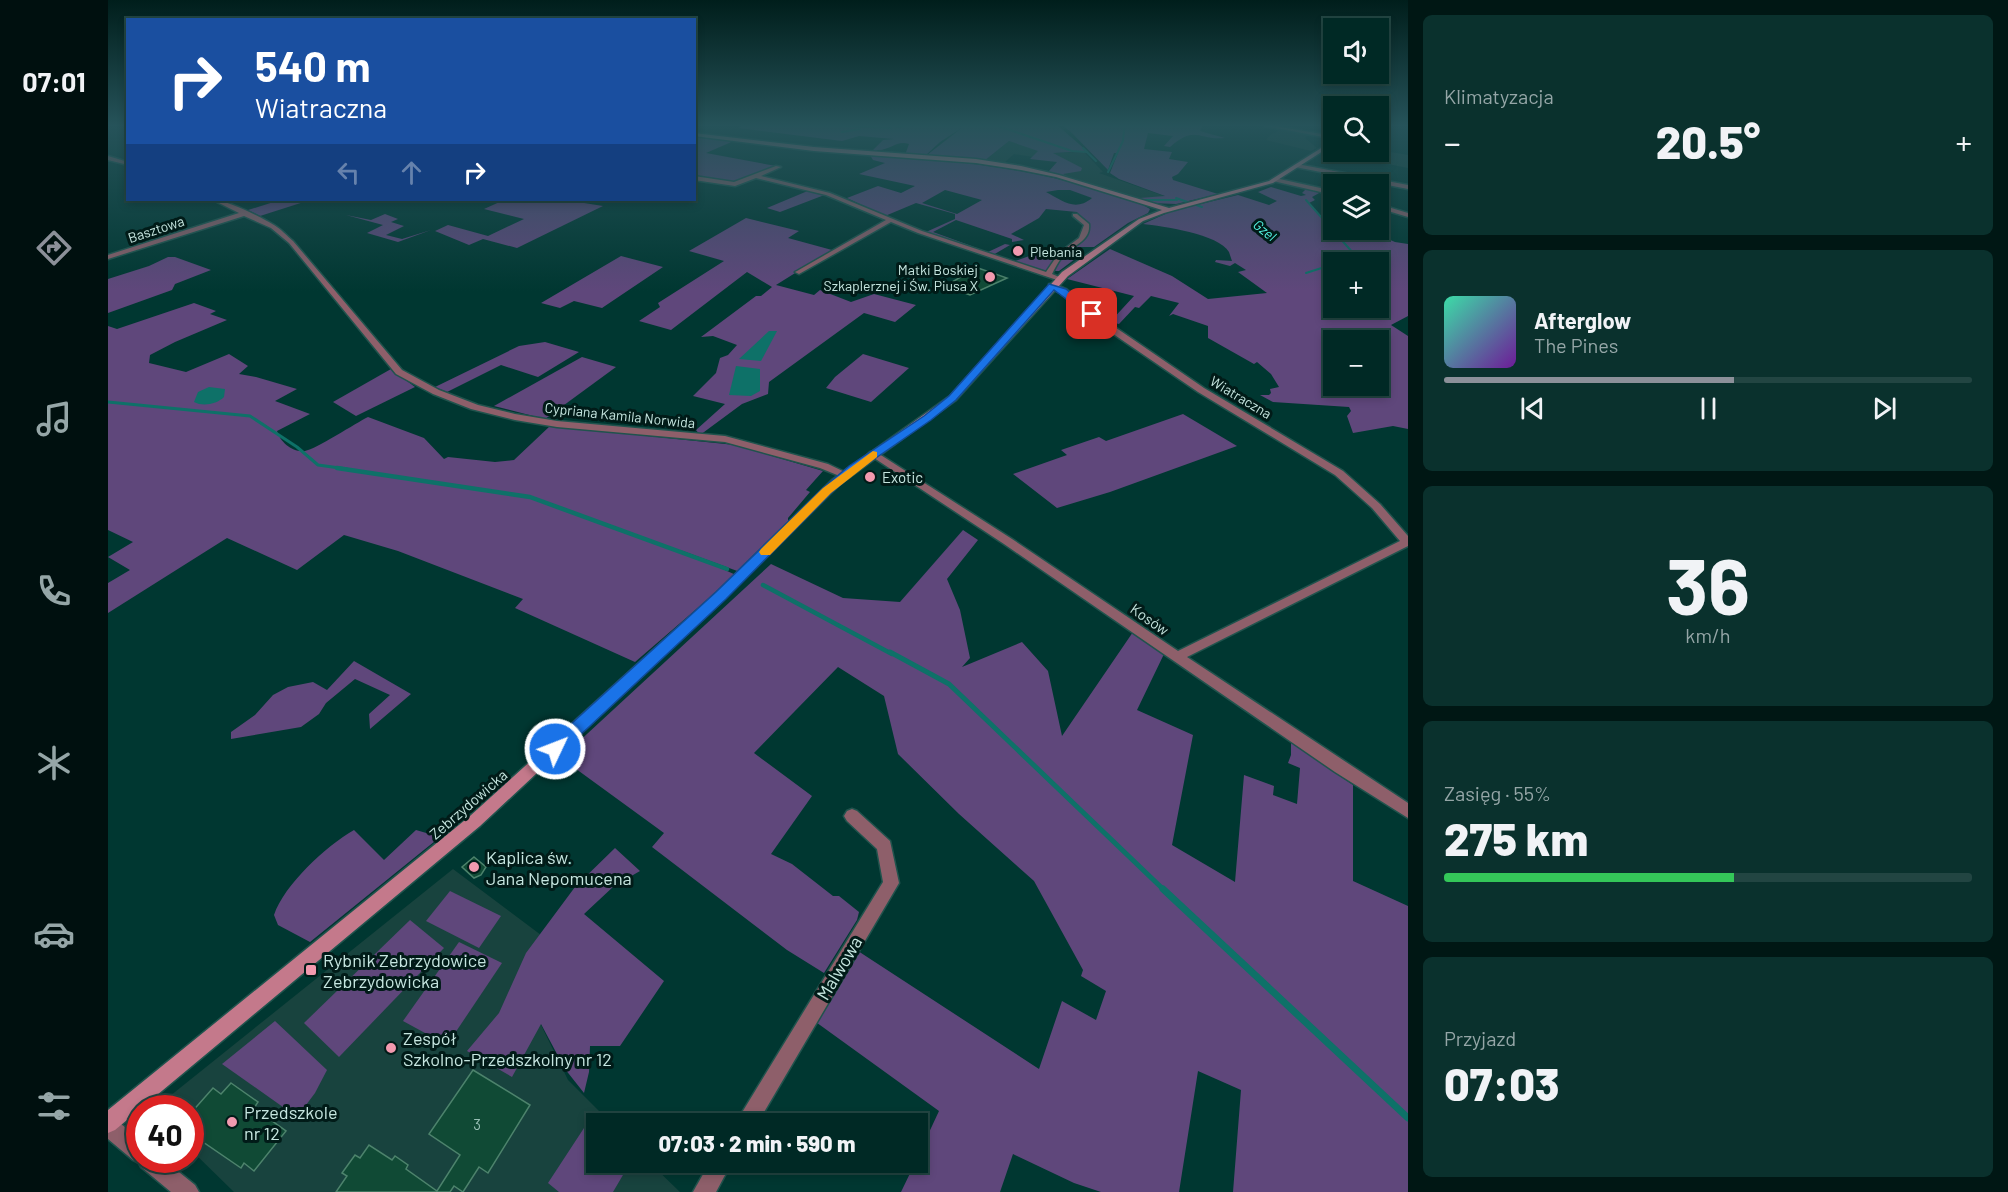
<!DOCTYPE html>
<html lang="pl">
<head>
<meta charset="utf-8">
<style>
  :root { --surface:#002925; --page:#0a312d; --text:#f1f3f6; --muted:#95a6a7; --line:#224542; --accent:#8c9099 }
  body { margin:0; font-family:Barlow,sans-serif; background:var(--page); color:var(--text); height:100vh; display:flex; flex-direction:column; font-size:22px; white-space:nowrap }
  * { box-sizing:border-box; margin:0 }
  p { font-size:20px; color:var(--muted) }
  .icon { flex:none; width:33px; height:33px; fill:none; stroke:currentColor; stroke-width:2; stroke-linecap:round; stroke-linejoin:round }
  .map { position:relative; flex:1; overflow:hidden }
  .drawer { display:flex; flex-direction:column; gap:15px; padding:15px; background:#001714; width:600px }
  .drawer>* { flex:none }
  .top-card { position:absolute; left:18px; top:18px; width:570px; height:183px; border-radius:0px; box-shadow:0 3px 9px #0003,0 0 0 2px var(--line); background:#1a4fa0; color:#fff; overflow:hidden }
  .fabs { position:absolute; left:1215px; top:18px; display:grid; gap:12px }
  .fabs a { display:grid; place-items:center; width:66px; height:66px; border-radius:0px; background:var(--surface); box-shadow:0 3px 9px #0003,0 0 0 2px var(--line); font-size:30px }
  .speed { position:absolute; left:18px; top:1095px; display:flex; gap:12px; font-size:30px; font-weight:700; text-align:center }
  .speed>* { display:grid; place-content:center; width:78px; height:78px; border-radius:50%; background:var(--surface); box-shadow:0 3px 9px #0003,0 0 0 2px var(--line); line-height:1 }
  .speed .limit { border:9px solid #d22; background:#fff; color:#111 }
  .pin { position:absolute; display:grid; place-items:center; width:51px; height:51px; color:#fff; margin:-26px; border-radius:12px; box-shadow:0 3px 9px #0006 }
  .me { position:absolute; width:66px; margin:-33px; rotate:47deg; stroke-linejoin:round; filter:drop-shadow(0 0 4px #0008) }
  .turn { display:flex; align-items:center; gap:21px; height:126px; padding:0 30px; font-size:27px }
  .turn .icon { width:78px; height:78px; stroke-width:2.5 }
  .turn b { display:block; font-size:42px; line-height:51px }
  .lanes { display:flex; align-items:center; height:57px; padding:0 30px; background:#0003; justify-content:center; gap:30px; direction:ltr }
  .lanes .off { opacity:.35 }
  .big { font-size:45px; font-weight:800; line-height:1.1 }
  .drawer .card { flex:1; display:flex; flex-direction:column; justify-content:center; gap:9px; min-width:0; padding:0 21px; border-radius:9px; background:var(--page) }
  .drawer .dial { align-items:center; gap:0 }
  .dial b { font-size:78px; line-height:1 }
  .song { display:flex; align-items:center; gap:18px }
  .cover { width:72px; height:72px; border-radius:9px; background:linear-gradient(135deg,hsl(160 70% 55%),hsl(280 70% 35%)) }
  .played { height:6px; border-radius:3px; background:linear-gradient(90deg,var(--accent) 55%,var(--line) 55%) }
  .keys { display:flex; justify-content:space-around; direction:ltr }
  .heat { display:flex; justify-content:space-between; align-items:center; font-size:33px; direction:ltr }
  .charge { height:9px; border-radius:4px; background:linear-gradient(90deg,#34c759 55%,var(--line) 0) }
  .trip { position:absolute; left:478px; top:1113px; width:342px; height:60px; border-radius:0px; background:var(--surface); box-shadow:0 3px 9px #0003,0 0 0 2px var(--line); font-weight:800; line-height:60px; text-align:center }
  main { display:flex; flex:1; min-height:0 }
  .dock { display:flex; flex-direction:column; width:108px; justify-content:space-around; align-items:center; background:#00100f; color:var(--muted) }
  .dock .icon { width:42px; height:42px }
  .dock .selected { color:var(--accent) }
  .dock b { font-size:27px; color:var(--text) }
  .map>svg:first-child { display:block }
  .built { fill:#18433e }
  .green { fill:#5f477b; fill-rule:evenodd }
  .water { fill:#0e7168 }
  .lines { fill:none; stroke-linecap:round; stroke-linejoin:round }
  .stream-far4 { stroke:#0e7168; stroke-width:2 }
  .stream-far3 { stroke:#0e7168; stroke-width:3 }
  .stream-far2 { stroke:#0e7168; stroke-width:4.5 }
  .stream-far1 { stroke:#0e7168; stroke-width:5 }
  .stream { stroke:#0e7168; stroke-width:7 }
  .building { fill:#104a35; stroke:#4d836c; stroke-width:1.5 }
  .street-casing { stroke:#20534d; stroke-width:3 }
  .secondary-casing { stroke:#20534d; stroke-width:3 }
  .street { fill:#8e5f6a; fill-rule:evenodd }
  .secondary { fill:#c4798b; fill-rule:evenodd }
  .route { fill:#1a73e8; stroke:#114b97; stroke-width:1.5 }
  .slow { fill:#f59e0b }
  .poi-dot { fill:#f29aaf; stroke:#011b18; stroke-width:2 }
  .labels { text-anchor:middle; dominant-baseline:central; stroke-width:6; stroke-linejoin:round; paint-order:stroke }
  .far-street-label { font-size:14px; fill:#c6e6e0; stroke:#011b18 }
  .far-water-label { font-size:14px; font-style:italic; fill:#55f8e6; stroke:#011b18 }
  .far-poi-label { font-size:14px; fill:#c6e6e0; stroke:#011b18; text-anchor:start }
  .poi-label { font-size:15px; fill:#c6e6e0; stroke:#011b18; text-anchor:start }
  .street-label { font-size:15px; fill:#c6e6e0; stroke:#011b18 }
  .near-number-label { font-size:15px; fill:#98bfb5 }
  .near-poi-label { font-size:18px; fill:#c6e6e0; stroke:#011b18; text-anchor:start }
  .near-street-label { font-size:18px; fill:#c6e6e0; stroke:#011b18 }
</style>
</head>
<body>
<main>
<nav class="dock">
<b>07:01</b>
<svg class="icon selected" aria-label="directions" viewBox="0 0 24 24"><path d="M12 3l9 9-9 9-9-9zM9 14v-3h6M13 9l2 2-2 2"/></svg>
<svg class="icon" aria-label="music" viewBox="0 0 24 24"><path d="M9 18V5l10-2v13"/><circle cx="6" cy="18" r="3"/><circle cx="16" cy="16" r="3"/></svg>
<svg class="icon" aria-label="phone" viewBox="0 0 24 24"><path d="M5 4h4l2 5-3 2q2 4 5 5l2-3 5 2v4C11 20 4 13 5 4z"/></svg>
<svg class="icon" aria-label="climate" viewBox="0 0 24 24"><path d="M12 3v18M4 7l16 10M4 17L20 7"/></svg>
<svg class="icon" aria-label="car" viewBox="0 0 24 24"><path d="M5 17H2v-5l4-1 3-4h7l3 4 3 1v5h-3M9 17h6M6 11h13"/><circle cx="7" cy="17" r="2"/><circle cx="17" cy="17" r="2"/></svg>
<svg class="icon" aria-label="filters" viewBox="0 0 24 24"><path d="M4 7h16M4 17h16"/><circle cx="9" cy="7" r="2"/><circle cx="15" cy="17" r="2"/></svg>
</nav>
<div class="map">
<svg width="1300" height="1192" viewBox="0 0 1300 1192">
  <rect width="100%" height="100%" fill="#003731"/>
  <g class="built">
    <path d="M1174,129l27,6 -4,3 12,10 -6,3 -45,-11 4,-5z"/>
    <path d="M901,141l22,6 8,4 -6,6 -19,-3 -11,10 -19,-3z"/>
    <path d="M1225,148l1,4 45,-2 29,5v13l-65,-13 -3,3 -18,-4z"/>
    <path d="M976,152l19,20 -4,1 68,24 -28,1 -65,-19 -12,-5 11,-5h6l-27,-16z"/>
    <path d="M345,869l96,72 -30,39 49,100 43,43 -14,1v38l53,1 30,29h-446l-43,-42 -1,-42h-35z"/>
  </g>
  <g class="green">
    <path d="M636,124h312l31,27 -34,2 29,15 -1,3 -18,3 6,3 -33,-7 13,1 8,-9 -27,-3 8,-8 -29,-10 -25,20 -57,-6 36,-28 -23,15 -14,13h-21l4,-11c-13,-4 -19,7 -32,6v2l-17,-1 13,-1 10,-10 11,-1 -35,-3 -17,5 -103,-13z"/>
    <path d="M954,124l34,2 -1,-2h154l-47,2 -2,5 25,7c-26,3 -29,-14 -55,9l-6,-1 9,-10 -25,-3 -4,16 28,3 -3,7 19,3 -10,12 -6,3 1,3 45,14 -42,10 -24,-1 -13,-5 26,-2 -46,-17 -9,-6 8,-20h-4l-6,17 -39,-40 53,-2 -54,2z"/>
    <path d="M586,136l42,4 -30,13 70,13 -45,17 -36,-6z"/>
    <path d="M762,155c78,5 149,11 224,34 19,5 40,10 56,20l-2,4 -20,10 -34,24h-14l-11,9 6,3 -16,12h-4c6,-19 24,-24 34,-42l-12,-17 -31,-3 -7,9 -28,16 13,6 -12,2v-3l-56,-19 -23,12 55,20 17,-8 5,1 -17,10 -67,-23 29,-13v-5l-39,-11 -31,13 -38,-18 31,-12 23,7 14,-7 -56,-12 26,-11 -12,-3zM837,190l37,10 -25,14 -35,-11zM950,190h12l22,8c-17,14 -29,3 -46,-6z"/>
    <path d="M1163,187l30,9 5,-1 -4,-2 4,-4 27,5 -12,-2 -9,5 3,3 -6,3 14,15 10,3 1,9h33l28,12 13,2v72l-17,9 17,11v93l-15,-3 -40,7 -6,-17 4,-5 -2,-4 -76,-5 -13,-7h9l2,-2 -1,-4 9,-2 -8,-13 -14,-12 -3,2 -46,-26v-12l-35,-12 -4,2 10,-13 -28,-7 -12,12 -4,-1 -16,17 -9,-2 24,-26 -67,-17 43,-30 62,27 36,23 59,-6 -29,-21 8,-2 -11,-7 -5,3 -15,-4 1,-2 16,1c-1,-3 -2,-6 -3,-9 -10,-18 -67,-26 -86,-28l29,-13 66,-16 31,10 8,-4 -19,-9zM1226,262h44v46h-44zM1226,340h44v46h-44z"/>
    <path d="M702,190l17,4 -47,18 -13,-4z"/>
    <path d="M172,200h30l-50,16 -12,-6z"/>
    <path d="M396,200h61l38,6 -86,42 -34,-9 -14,6 -34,-14 13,-6 40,11 36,-17 -40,-10z"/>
    <path d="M277,214l13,5 -7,3 13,4 -18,9 16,4 29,-9 -33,12 -31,-9 16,-8 -37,-10 25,5z"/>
    <path d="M638,218l53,13 -11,7 44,12 -56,35 38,10 6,-5 31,12 23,-8 42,11 -21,17 -31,-9 -95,69 -1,12 -26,10 -42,31 -4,-5 29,-26 -32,-8 23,-23 4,-15 8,-3 9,-10 -24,-9 -12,1 55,-41h5l11,-9 -25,-15 -76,58 -32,-9 21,-14 -2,-4 66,-42 -35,-10z"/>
    <path d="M927,254l21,7 -8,12 -33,-12z"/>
    <path d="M513,256l42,11 -61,41 -28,-7 -14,7 -19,-5z"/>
    <path d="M60,257h7l36,13 -36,14 -3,6 -64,23v-34l41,-13z"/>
    <path d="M86,303l22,8 -6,3 17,6 -52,22 -25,13 -1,8 37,9 43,-18 19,12 -9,8 17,3 41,12 -22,12 35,13 -33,17c3,11 16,22 28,20 11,-2 51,-28 63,-34l56,21 20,21 4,-2 47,5 19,-2 36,-34 185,19 88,26 -17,19 4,2 -22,26v5l-48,49 -60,-22 56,25 -101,87 -120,-54 8,-9 -125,-48 -54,-16 -47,35 -70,-32 -119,75v-30l22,-13 -22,-13 25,-15 -25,-12v-204l9,3z"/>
    <path d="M437,342l34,10 -41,25 -37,-12 -54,27 -12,-5 84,-41z"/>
    <path d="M755,354l46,14 -38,34 -45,-14 9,-11z"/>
    <path d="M474,357l34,10 -71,52 -51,-13z"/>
    <path d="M283,369l24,18 -59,29 -23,-14z"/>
    <path d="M1075,414l54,32 -127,46 -53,16 -44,-34 54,-19 -6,-5 38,-13 7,4z"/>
    <path d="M855,530l15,10 -31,39 13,31 10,48 -8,9 60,-25 26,29 14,65 71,-104 31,22 -27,56 56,25 -21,110 63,37 9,-107 30,11 -1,9 24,9 3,-36 -12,-5 3,-8v-13l62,43v96l55,25v286h-175l8,-102 -43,-19 -19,121h-78l-27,-9 -61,-29 -13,38h-99l14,-29 3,-1v-6l21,-45 -126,-91 45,-69 181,118 23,-68 34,19 10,-29 -25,-15 2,-6 -49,-89 -75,-67 -61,-60 -14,-58 -46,-29 -84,86 58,43 -41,58 21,10 41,32h6l20,16 -2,8 -33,53 -37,-23 -135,-103 12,-14 -103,-75 210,-194 72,34 57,4z"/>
    <path d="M246,661l57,33 -41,35 -1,-15 21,-19 -35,-16 -29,24 -7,11 -18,13 -70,12v-7l24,-17 18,-20 15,-8 25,-5 14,8z"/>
    <path d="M246,830l30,30 32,-30 24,7 -130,105 -32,-17 -4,-10c10,-30 52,-69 80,-85z"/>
    <path d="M507,848l25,23 -26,15 -30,28 80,67 -44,65h-30l-1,26 -5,21 -19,-24 -24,-45 -29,53 -45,-26 32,-38 27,-60 49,-66z"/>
    <path d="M342,891l51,25 -22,32 -53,-27z"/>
    <path d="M302,920l34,28 -105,109 -35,-34z"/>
    <path d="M351,942l43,21 -55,82 -44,-24z"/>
    <path d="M167,1021l52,49 -12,23 -18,24 -75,-53z"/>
    <path d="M476,1128l13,10v24l33,1 -17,29h-54l-11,-9z"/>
  </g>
  <g class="water">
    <path d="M661,331h8l-16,30 -22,-2z"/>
    <path d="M628,366l24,3v22l-9,5 -22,-1z"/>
    <path d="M101,387l16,2 -1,8c-7,7 -21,10 -30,5l4,-10z"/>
  </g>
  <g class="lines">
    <g class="stream-far4">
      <path d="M698,124l85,4"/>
      <path d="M884,124l80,27 15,1"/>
      <path d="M789,127l16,-3"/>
      <path d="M734,132l18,-3"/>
      <path d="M975,148l13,13"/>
      <path d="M1000,172l15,-31 1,-12"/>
      <path d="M1068,198l26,9"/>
      <path d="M1036,200h33"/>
      <path d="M1198,200l48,54 -17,8"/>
      <path d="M1198,273l28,-9"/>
    </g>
    <path class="stream-far3" d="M0,402l142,14 47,31 21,18 29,4"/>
    <g class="stream-far2">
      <path d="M229,468l193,29 197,72"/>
      <path d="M655,585l129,69"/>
    </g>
    <path class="stream-far1" d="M782,652l59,32 215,206"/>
    <path class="stream" d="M1055,889l245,229"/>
  </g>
  <g class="building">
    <path d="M870,268l29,10 -37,17 -25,-9 21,-12v-5z"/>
    <path d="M366,857l12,10 -5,8 -7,3 -12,-11z"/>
    <path d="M365,1070l57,35 -42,68 -9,-6 -16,25 -9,-6 -4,6h-114l11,-16 -5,-3 13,-18 5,3 9,-13 23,15 3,-4 13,9 -2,4 31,22 23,-36 -31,-21z"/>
    <path d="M123,1083l27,19 -4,6 32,23 -32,40 -10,-8 -3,5 -51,-35v-19l23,-26 8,6z"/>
  </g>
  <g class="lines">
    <g class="street-casing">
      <g id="street">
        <path d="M1154,124l72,12v3l-70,-13z"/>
        <path d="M0,156l20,6v3l-20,-5z"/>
        <path d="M1189,164l111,21v4l-113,-22z"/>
        <path d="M668,166l5,1 -20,9 69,17 92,38 124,41 13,-19 20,-15 5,-13 -11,-9v-2h4l12,10c2,18 -17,21 -27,33 -4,5 -7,11 -10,17l12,5 -4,2 -142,-48 -27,-11 -92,52 -4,-2 2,-1 89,-51 -60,-25 -70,-17 -21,8 -41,-6v-4l40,6z"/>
        <path d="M1167,178l59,13v4l-61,-14z"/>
        <path d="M105,200c13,-1 49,18 61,25 7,4 13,11 19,16l109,129 37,20 39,15 37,9 42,7 168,15 103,28 23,11 -1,2h-8l-22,-9 -95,-26 -168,-15 -42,-7 -44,-11 -38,-15 -37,-20 -107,-131 -18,-15 -27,-12 -136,43v-4l131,-42z"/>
        <path d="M1270,204l30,9v4l-30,-9z"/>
        <path d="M941,284h6l11,5 43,34 95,65 139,83 37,33 28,32v10l-221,111 221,146v15l-73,-46 -331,-228 -136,-90 2,-2h6l136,87 166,112 222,-110 -28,-33 -37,-33 -137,-83 -95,-65 -43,-34 -11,-5z"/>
        <path d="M744,809l5,2 33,30 9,42 -142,241h-22l148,-242 -6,-33 -30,-28 -3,-5 3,-5z"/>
        <path d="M0,1119l13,5 19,15v21h24l31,25 4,7h-28l-30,-25 -2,-4 -6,-3 -25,-21z"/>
        <path d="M602,1162h22l-16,30h-23z"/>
      </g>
    </g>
    <g class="secondary-casing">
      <path id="secondary" d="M586,133l120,14 162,12 45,7 38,9 110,33 100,-27 65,-41v4l-61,39 -109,30 -21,8 -75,55 -112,124 -116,84 -115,114 -245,228 -365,304 -7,3v-23l362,-294 247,-224 115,-112 118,-84 112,-124 77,-53 23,-9 -106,-33 -35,-7 -45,-7 -162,-12 -120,-15z"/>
    </g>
    <use href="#street" class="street"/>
    <use href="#secondary" class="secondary"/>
  </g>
  <linearGradient id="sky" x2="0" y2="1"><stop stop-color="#001e1b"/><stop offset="0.43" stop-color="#26535a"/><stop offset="1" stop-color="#26535a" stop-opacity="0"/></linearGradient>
  <rect width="1300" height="291" fill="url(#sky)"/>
  <path class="route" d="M941,284l17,5 30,25 -7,2 -35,-26 -98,110 -25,20 -74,51 -26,22 -105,106 -166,155 -5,2 -6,-2 -3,-5 3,-5 167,-152 107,-104 26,-22 75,-50 25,-20z"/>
  <path class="slow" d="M765,451l4,1v5l-46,36 -61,62h-9l-2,-3 2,-3 62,-61z"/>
  <g class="poi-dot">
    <circle cx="910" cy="251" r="6"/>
    <circle cx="882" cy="277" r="6"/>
    <circle cx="762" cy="477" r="6"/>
    <circle cx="366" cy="867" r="6"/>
    <rect x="197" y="964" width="12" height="12" rx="3"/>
    <circle cx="283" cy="1048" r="6"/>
    <circle cx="124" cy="1122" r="6"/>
  </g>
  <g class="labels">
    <g class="far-street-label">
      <text transform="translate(48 229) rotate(-18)">Basztowa</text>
      <text transform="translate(1133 397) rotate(31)">Wiatraczna</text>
      <text transform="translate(512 415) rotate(6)">Cypriana Kamila Norwida</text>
    </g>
    <g class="far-water-label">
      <text transform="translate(1157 230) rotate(39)">Gzel</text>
    </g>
    <g class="far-poi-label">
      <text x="922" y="251">Plebania</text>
      <text x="870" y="269" text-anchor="end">Matki Boskiej<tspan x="870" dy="16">Szkaplerznej i Św. Piusa X</tspan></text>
    </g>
    <g class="poi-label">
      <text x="774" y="477">Exotic</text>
    </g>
    <g class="street-label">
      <text transform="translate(1042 619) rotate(35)">Kosów</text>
      <text transform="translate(360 804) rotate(-41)">Zebrzydowicka</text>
    </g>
    <g class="near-number-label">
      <text x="369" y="1124">3</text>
    </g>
    <g class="near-poi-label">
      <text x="378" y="857">Kaplica św.<tspan x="378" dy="21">Jana Nepomucena</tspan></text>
      <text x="215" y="960">Rybnik Zebrzydowice<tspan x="215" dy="21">Zebrzydowicka</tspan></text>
      <text x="295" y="1038">Zespół<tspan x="295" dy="21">Szkolno-Przedszkolny nr 12</tspan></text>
      <text x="136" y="1112">Przedszkole<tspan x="136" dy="21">nr 12</tspan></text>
    </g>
    <g class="near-street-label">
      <text transform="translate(731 968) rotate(-59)">Malwowa</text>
    </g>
  </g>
</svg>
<div class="fabs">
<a><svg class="icon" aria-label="sound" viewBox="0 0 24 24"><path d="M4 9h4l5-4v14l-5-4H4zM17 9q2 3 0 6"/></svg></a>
<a><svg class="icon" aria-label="search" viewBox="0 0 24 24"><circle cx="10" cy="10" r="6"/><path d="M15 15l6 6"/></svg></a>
<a><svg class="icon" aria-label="layers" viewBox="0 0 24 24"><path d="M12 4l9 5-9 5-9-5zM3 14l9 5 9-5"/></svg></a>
<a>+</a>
<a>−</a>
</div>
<div class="speed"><div class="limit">40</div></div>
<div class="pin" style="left:984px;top:314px;background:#d93025"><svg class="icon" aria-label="arrive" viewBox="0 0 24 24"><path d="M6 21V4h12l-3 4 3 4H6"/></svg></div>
<svg class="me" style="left:447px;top:749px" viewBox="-20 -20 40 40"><circle r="17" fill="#1a73e8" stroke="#fff" stroke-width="3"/><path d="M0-11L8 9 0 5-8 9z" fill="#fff"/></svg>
<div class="trip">07:03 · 2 min · 590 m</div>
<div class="top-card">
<div class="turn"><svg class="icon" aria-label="right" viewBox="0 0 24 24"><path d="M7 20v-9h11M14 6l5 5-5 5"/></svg><div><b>540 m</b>Wiatraczna</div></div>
<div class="lanes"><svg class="icon off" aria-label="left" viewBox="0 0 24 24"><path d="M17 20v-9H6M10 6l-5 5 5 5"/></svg><svg class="icon off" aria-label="ahead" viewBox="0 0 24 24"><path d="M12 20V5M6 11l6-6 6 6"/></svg><svg class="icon" aria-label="right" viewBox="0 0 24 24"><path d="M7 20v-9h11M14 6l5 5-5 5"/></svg></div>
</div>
</div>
<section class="drawer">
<div class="card"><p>Klimatyzacja</p>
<div class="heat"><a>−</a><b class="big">20.5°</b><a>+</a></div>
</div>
<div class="card">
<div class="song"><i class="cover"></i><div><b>Afterglow</b><p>The Pines</p></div></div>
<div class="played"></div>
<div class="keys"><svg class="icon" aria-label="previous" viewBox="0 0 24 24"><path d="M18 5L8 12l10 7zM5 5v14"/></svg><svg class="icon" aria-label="pause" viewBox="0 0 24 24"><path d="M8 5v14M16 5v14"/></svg><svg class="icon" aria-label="next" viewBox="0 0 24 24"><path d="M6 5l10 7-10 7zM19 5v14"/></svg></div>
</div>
<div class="card dial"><b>36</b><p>km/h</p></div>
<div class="card"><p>Zasięg · 55%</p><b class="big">275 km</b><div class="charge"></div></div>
<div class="card"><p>Przyjazd</p><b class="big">07:03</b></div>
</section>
</main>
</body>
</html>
